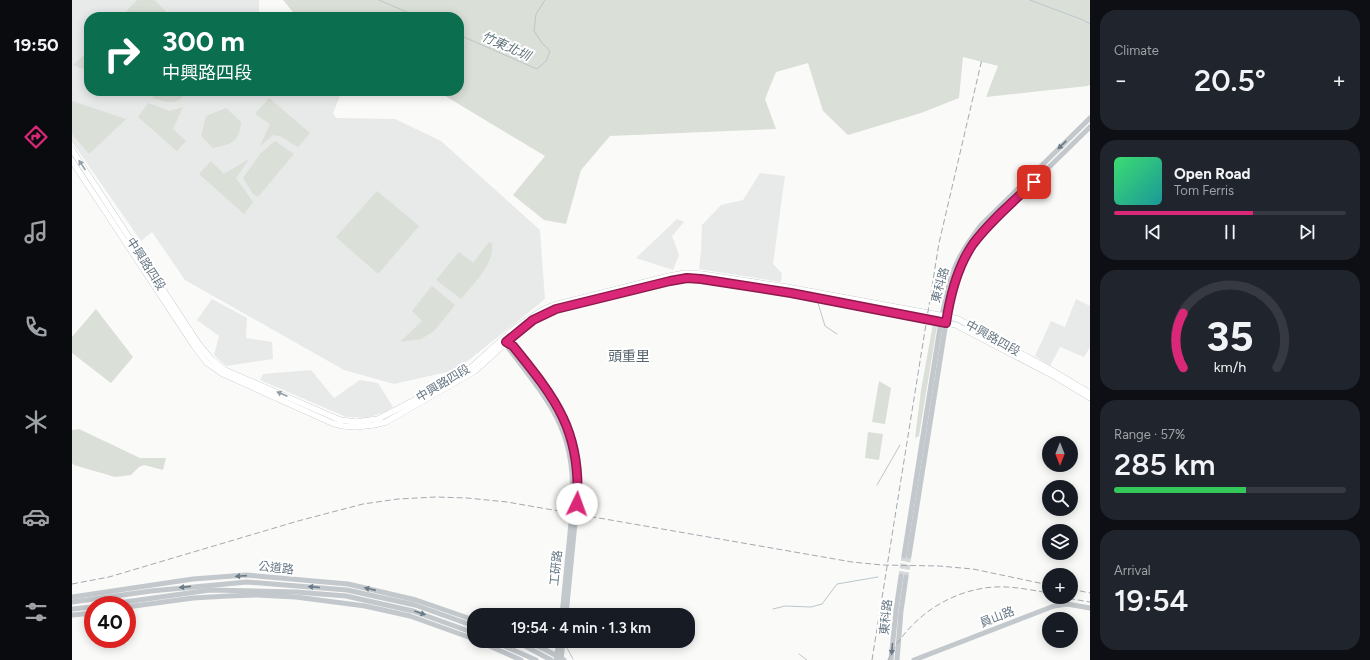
<!DOCTYPE html>
<html lang="en">
<head>
<meta charset="utf-8">
<style>
  :root { --surface:#171b24; --page:#20242c; --text:#f1f3f6; --muted:#9ea1a6; --line:#363941; --accent:#db2777 }
  body { margin:0; font-family:Figtree,"Noto Sans TC",sans-serif; background:var(--page); color:var(--text); height:100vh; display:flex; flex-direction:column; font-size:15px; white-space:nowrap }
  * { box-sizing:border-box; margin:0 }
  p { font-size:13px; color:var(--muted) }
  .icon { flex:none; width:22px; height:22px; fill:none; stroke:currentColor; stroke-width:2; stroke-linecap:round; stroke-linejoin:round }
  .map { position:relative; flex:1; overflow:hidden }
  .details { display:flex; flex-direction:column; gap:10px; padding:10px; background:#0d0f14; width:280px }
  .details>* { flex:none }
  .hud { position:absolute; left:12px; top:12px; width:380px; height:84px; border-radius:16px; box-shadow:0 2px 10px #0003; background:#0b6e4f; color:#fff; overflow:hidden }
  .needle { width:26px; rotate:180deg }
  .buttons { position:absolute; left:970px; top:436px; display:grid; gap:8px }
  .buttons a { display:grid; place-items:center; width:36px; height:36px; border-radius:50%; background:var(--surface); box-shadow:0 2px 10px #0003; font-size:20px }
  .speed { position:absolute; left:12px; top:596px; display:flex; gap:8px; font-size:20px; font-weight:700; text-align:center }
  .speed>* { display:grid; place-content:center; width:52px; height:52px; border-radius:50%; background:var(--surface); box-shadow:0 2px 10px #0003; line-height:1 }
  .speed .limit { border:6px solid #d22; background:#fff; color:#111 }
  .pin { position:absolute; display:grid; place-items:center; width:34px; height:34px; color:#fff; margin:-17px; border-radius:8px; box-shadow:0 2px 6px #0006 }
  .me { position:absolute; width:44px; margin:-22px; rotate:3deg; stroke-linejoin:round; filter:drop-shadow(0 0 3px #0008) }
  .turn { display:flex; align-items:center; gap:14px; height:84px; padding:0 12px; font-size:18px }
  .turn .icon { width:52px; height:52px; stroke-width:2.5 }
  .turn b { display:block; font-size:28px; line-height:34px }
  .big { font-size:30px; font-weight:600; line-height:1.1 }
  .details .tile { flex:1; display:flex; flex-direction:column; justify-content:center; gap:6px; min-width:0; padding:0 14px; border-radius:16px; background:var(--page) }
  .details .dial { align-items:center; gap:0 }
  .dial svg { height:104px; overflow:visible; fill:none; stroke:var(--line); stroke-width:7; stroke-linecap:round; text-anchor:middle }
  .dial text { fill:var(--text); stroke:none }
  .song { display:flex; align-items:center; gap:12px }
  .cover { width:48px; height:48px; border-radius:6px; background:linear-gradient(135deg,hsl(140 70% 55%),hsl(180 70% 35%)) }
  .played { height:4px; border-radius:2px; background:linear-gradient(90deg,var(--accent) 60%,var(--line) 60%) }
  .keys { display:flex; justify-content:space-around; direction:ltr }
  .heat { display:flex; justify-content:space-between; align-items:center; font-size:22px; direction:ltr }
  .charge { height:6px; border-radius:3px; background:linear-gradient(90deg,#34c759 57%,var(--line) 0) }
  .trip { position:absolute; left:395px; top:608px; width:228px; height:40px; border-radius:16px; background:var(--surface); box-shadow:0 2px 10px #0003; font-weight:600; line-height:40px; text-align:center }
  main { display:flex; flex:1; min-height:0 }
  .menu { display:flex; flex-direction:column; width:72px; justify-content:space-around; align-items:center; background:#090b0e; color:var(--muted) }
  .menu .icon { width:28px; height:28px }
  .menu .on { color:var(--accent) }
  .menu b { font-size:18px; color:var(--text) }
  .map>svg:first-child { display:block }
  .built { fill:#e8e9e9 }
  .green { fill:#dadfd7 }
  .lines { fill:none; stroke-linecap:round; stroke-linejoin:round }
  .stream { stroke:#bbc7cb; stroke-width:1 }
  .tertiary-tunnel { stroke:#d5d9db; stroke-width:5; stroke-dasharray:5 2.5; stroke-linecap:butt }
  .secondary-casing { stroke:#b3babf; stroke-width:6 }
  .tertiary { stroke:#c3c8cc; stroke-width:5 }
  .secondary { stroke:#fff; stroke-width:5.5 }
  .rail { stroke:#a2aab0; stroke-width:1; stroke-dasharray:6 3; stroke-linecap:butt }
  .oneway { fill:#6a7a87 }
  .oneway2 { fill:#939fa8 }
  .route-casing { stroke:#8e194d; stroke-width:10 }
  .route { stroke:#db2777; stroke-width:7 }
  .labels { text-anchor:middle; dominant-baseline:central; stroke-width:4; stroke-linejoin:round; paint-order:stroke }
  .street-label { font-size:12px; fill:#657683; stroke:#fff }
  .water-label { font-size:13px; font-style:italic; fill:#60757c; stroke:#fff }
  .quarter-label { font-size:14px; fill:#57646e; stroke:#fff }
</style>
</head>
<body>
<main>
<nav class="menu">
<b>19:50</b>
<svg class="icon on" aria-label="directions" viewBox="0 0 24 24"><path d="M12 3l9 9-9 9-9-9zM9 14v-3h6M13 9l2 2-2 2"/></svg>
<svg class="icon" aria-label="music" viewBox="0 0 24 24"><path d="M9 18V5l10-2v13"/><circle cx="6" cy="18" r="3"/><circle cx="16" cy="16" r="3"/></svg>
<svg class="icon" aria-label="phone" viewBox="0 0 24 24"><path d="M5 4h4l2 5-3 2q2 4 5 5l2-3 5 2v4C11 20 4 13 5 4z"/></svg>
<svg class="icon" aria-label="climate" viewBox="0 0 24 24"><path d="M12 3v18M4 7l16 10M4 17L20 7"/></svg>
<svg class="icon" aria-label="car" viewBox="0 0 24 24"><path d="M5 17H2v-5l4-1 3-4h7l3 4 3 1v5h-3M9 17h6M6 11h13"/><circle cx="7" cy="17" r="2"/><circle cx="17" cy="17" r="2"/></svg>
<svg class="icon" aria-label="filters" viewBox="0 0 24 24"><path d="M4 7h16M4 17h16"/><circle cx="9" cy="7" r="2"/><circle cx="15" cy="17" r="2"/></svg>
</nav>
<div class="map">
<svg width="1018" height="660" viewBox="0 0 1018 660">
  <rect width="100%" height="100%" fill="#fafaf8"/>
  <g class="built">
    <path d="M0,0h187v17h-170v74h253l-9,22 3,5 59,1 46,22 99,89 5,69 -37,30 -52,41 -62,14 -50,-14 -159,-90 -33,-48 -11,9 -69,-99z"/>
    <path d="M688,173l25,3 -12,88 9,9 -1,9 -82,-13 2,-17 1,-27 19,-20 22,-5z"/>
    <path d="M605,219l7,3 -12,14 7,19 -6,15 -37,-12z"/>
    <path d="M140,299l35,19 -1,20 26,4 1,17 -47,7 -12,-11 5,-19 -22,-16z"/>
    <path d="M1004,299l14,7v41l-6,10 -24,-10 -10,19 -15,-10 16,-35 14,6z"/>
    <path d="M239,370l23,28 26,-18 18,3 15,24 -8,5 -18,6 -21,-1 -86,-37 3,-6z"/>
  </g>
  <g class="green">
    <path d="M65,0h17l18,17h-51z"/>
    <path d="M211,0h807v85l-3,1 -101,11 12,-31 -35,-9 -4,41 -38,15 -73,22 -25,-24 -15,-48 -32,9 -11,27 11,30 -166,7 -29,34 -15,54 -22,-4 -31,-25 32,-39 -108,-65h22v-74h-162z"/>
    <path d="M17,50v21l-16,-6z"/>
    <path d="M87,91h28c-10,16 -19,11 -35,7z"/>
    <path d="M197,98l41,35 -12,14 -18,-11 -7,-1 -13,11 10,-22 -15,-10z"/>
    <path d="M0,101l54,18 -37,35 -17,-20z"/>
    <path d="M76,103l22,8 13,-4 -10,22 13,12 -9,10 -39,-34z"/>
    <path d="M154,108l15,14c-2,21 -10,22 -28,26l-12,-12 5,-20z"/>
    <path d="M203,141l19,13 -36,43 -5,-3 -10,-16 17,-24z"/>
    <path d="M177,159l-13,19 17,24 -9,12 -45,-40 12,-13 13,13z"/>
    <path d="M305,191l42,35 -41,48 -42,-37z"/>
    <path d="M417,242l3,1c3,21 -19,41 -31,56l-25,-19 23,-28 14,11z"/>
    <path d="M360,286l23,19 -21,26 -13,8 -21,3 22,-21 -10,-10z"/>
    <path d="M24,309l37,48 -22,26 -39,-30v-16z"/>
    <path d="M861,324h3l1,2 -18,110 -4,2 6,-48z"/>
    <path d="M807,381l12,7 -6,36 -13,-2z"/>
    <path d="M7,429l61,29h26l-3,12 -19,-5 -5,2 -8,8 -16,2 -41,-12 -2,-2v-33z"/>
    <path d="M796,432l15,2 -4,26 -14,-2z"/>
  </g>
  <g class="lines">
    <g class="stream">
      <path d="M307,0l39,17"/>
      <path d="M958,0l53,20 7,4"/>
      <path d="M387,35l78,34 9,-8 4,-10 -8,-8 -8,-12 2,-17 9,-14"/>
      <path d="M746,303l7,23 12,8"/>
      <path d="M805,485l23,-40"/>
      <path d="M701,609l12,-3 26,1 11,-3 15,-20 41,-7"/>
      <path d="M495,648l6,11"/>
      <path d="M727,654l8,6"/>
    </g>
    <g class="tertiary-tunnel">
      <path d="M499,523l1,-19"/>
      <path d="M503,523l2,-19"/>
      <path d="M829,576l3,-20"/>
      <path d="M834,577l3,-21"/>
    </g>
    <g class="secondary-casing">
      <g id="secondary">
        <path d="M0,150l126,193 13,16 14,11 115,50 16,2 22,-3 58,-30 31,-18 48,-43 27,-18 12,-5 115,-29 17,-3 16,1 85,13 163,30 8,2 17,9 80,44 35,21"/>
        <path d="M0,161l122,185 13,17 16,11 109,49 11,3 12,1 19,-2 12,-3 89,-51 43,-39 26,-18 26,-9 100,-24 17,-3 14,1 90,14 122,23 43,9 96,50 38,23"/>
      </g>
    </g>
    <g class="tertiary">
      <path d="M434,342l7,4c42,54 69,86 64,158"/>
      <path d="M434,342l3,7c41,54 68,83 63,155"/>
      <path d="M832,556l38,-241c4,-16 6,-33 13,-48 6,-15 16,-29 26,-42l109,-107"/>
      <path d="M837,556l38,-240 12,-47 14,-25 14,-16 103,-101"/>
      <path d="M0,597l121,-18 53,-4 102,9 68,16 58,20"/>
      <path d="M0,602l79,-11 96,-9 100,8 68,15 59,21"/>
      <path d="M32,605l106,-15 86,2 50,4 67,15 61,22"/>
      <path d="M55,607l66,-9 35,-2 28,-1 40,2 69,9 45,10 64,23"/>
      <path d="M0,609l21,-2"/>
      <path d="M0,615l21,-2"/>
      <path d="M490,615l9,-92"/>
      <path d="M494,615l9,-92"/>
      <path d="M406,641l43,19"/>
      <path d="M421,641l43,19"/>
      <path d="M440,641l13,5 26,14"/>
      <path d="M454,641l20,9 18,10"/>
      <path d="M484,660l3,-19"/>
      <path d="M489,660l2,-19"/>
      <path d="M819,660l5,-50 5,-34"/>
      <path d="M825,660l4,-49 5,-34"/>
      <path d="M842,660l140,-54 13,-2 23,4"/>
    </g>
    <use href="#secondary" class="secondary"/>
    <g class="rail">
      <path d="M0,584l37,-7 189,-56 65,-17 35,-5 38,-2 31,1 40,4 345,60 30,3 57,1 34,3 76,16"/>
      <path d="M999,589l19,4"/>
      <path d="M988,597l30,5"/>
      <path d="M800,660l67,-417 43,-184"/>
      <path d="M816,660c19,-41 61,-70 106,-73 19,-1 37,3 55,6"/>
    </g>
  </g>
  <defs><path id="oneway-solid" d="M-6-.8H1V-3.2L6.5 0L1 3.2V.8H-6Z"/></defs>
  <g class="oneway">
    <use href="#oneway-solid" transform="translate(990 145) rotate(136)"/>
    <use href="#oneway-solid" transform="translate(169 576) rotate(176)"/>
    <use href="#oneway-solid" transform="translate(113 587) rotate(174)"/>
    <use href="#oneway-solid" transform="translate(242 587) rotate(-175)"/>
    <use href="#oneway-solid" transform="translate(298 589) rotate(-167)"/>
    <use href="#oneway-solid" transform="translate(348 613) rotate(19)"/>
    <use href="#oneway-solid" transform="translate(820 649) rotate(95)"/>
  </g>
  <g class="oneway2">
    <use href="#oneway-solid" transform="translate(10 165) rotate(-124)"/>
    <use href="#oneway-solid" transform="translate(210 394) rotate(-157)"/>
  </g>
  <g class="lines">
    <g class="route-casing">
      <path id="route" d="M505,504c5,-72 -21,-105 -64,-158l-7,-4 27,-22 23,-11 114,-28 17,-3 14,1 90,14 155,30c4,-27 11,-56 27,-79 17,-23 40,-42 61,-62"/>
    </g>
    <use href="#route" class="route"/>
  </g>
  <g class="labels">
    <g class="street-label">
      <text transform="translate(74 264) rotate(57)">中興路四段</text>
      <text transform="translate(868 285) rotate(-74)">東科路</text>
      <text transform="translate(921 338) rotate(29)">中興路四段</text>
      <text transform="translate(371 383) rotate(-31)">中興路四段</text>
      <text transform="translate(204 568) rotate(6)">公道路</text>
      <text transform="translate(484 568) rotate(-84)">工研路</text>
      <text transform="translate(814 617) rotate(-84)">東科路</text>
      <text transform="translate(925 617) rotate(-21)">員山路</text>
    </g>
    <g class="water-label">
      <text transform="translate(434 46) rotate(24)">竹東北圳</text>
    </g>
    <g class="quarter-label">
      <text x="557" y="356">頭重里</text>
    </g>
  </g>
</svg>
<div class="buttons">
<a><svg class="needle" viewBox="-14 -14 28 28"><path d="M0-13l5 13h-10z" fill="#e53935"/><path d="M0 13l5-13h-10z" fill="#9ea1a6"/></svg></a>
<a><svg class="icon" aria-label="search" viewBox="0 0 24 24"><circle cx="10" cy="10" r="6"/><path d="M15 15l6 6"/></svg></a>
<a><svg class="icon" aria-label="layers" viewBox="0 0 24 24"><path d="M12 4l9 5-9 5-9-5zM3 14l9 5 9-5"/></svg></a>
<a>+</a>
<a>−</a>
</div>
<div class="speed"><div class="limit">40</div></div>
<div class="pin" style="left:962px;top:182px;background:#d93025"><svg class="icon" aria-label="arrive" viewBox="0 0 24 24"><path d="M6 21V4h12l-3 4 3 4H6"/></svg></div>
<svg class="me" style="left:505px;top:504px" viewBox="-20 -20 40 40"><circle r="19" fill="#fff"/><path d="M0-13L10 11 0 6-10 11z" fill="#db2777"/></svg>
<div class="trip">19:54 · 4 min · 1.3 km</div>
<div class="hud">
<div class="turn"><svg class="icon" aria-label="right" viewBox="0 0 24 24"><path d="M7 20v-9h11M14 6l5 5-5 5"/></svg><div><b>300 m</b>中興路四段</div></div>
</div>
</div>
<section class="details">
<div class="tile"><p>Climate</p>
<div class="heat"><a>−</a><b class="big">20.5°</b><a>+</a></div>
</div>
<div class="tile">
<div class="song"><i class="cover"></i><div><b>Open Road</b><p>Tom Ferris</p></div></div>
<div class="played"></div>
<div class="keys"><svg class="icon" aria-label="previous" viewBox="0 0 24 24"><path d="M18 5L8 12l10 7zM5 5v14"/></svg><svg class="icon" aria-label="pause" viewBox="0 0 24 24"><path d="M8 5v14M16 5v14"/></svg><svg class="icon" aria-label="next" viewBox="0 0 24 24"><path d="M6 5l10 7-10 7zM19 5v14"/></svg></div>
</div>
<div class="tile dial"><svg viewBox="0 0 100 80">
<path d="M14 69A42 42 0 1 1 86 69"/>
<path d="M14 69A42 42 0 0 1 14 27" stroke="#db2777"/>
<text x="50" y="56" font-size="32" font-weight="700">35</text>
<text x="50" y="72" font-size="11">km/h</text>
</svg></div>
<div class="tile"><p>Range · 57%</p><b class="big">285 km</b><div class="charge"></div></div>
<div class="tile"><p>Arrival</p><b class="big">19:54</b></div>
</section>
</main>
</body>
</html>
